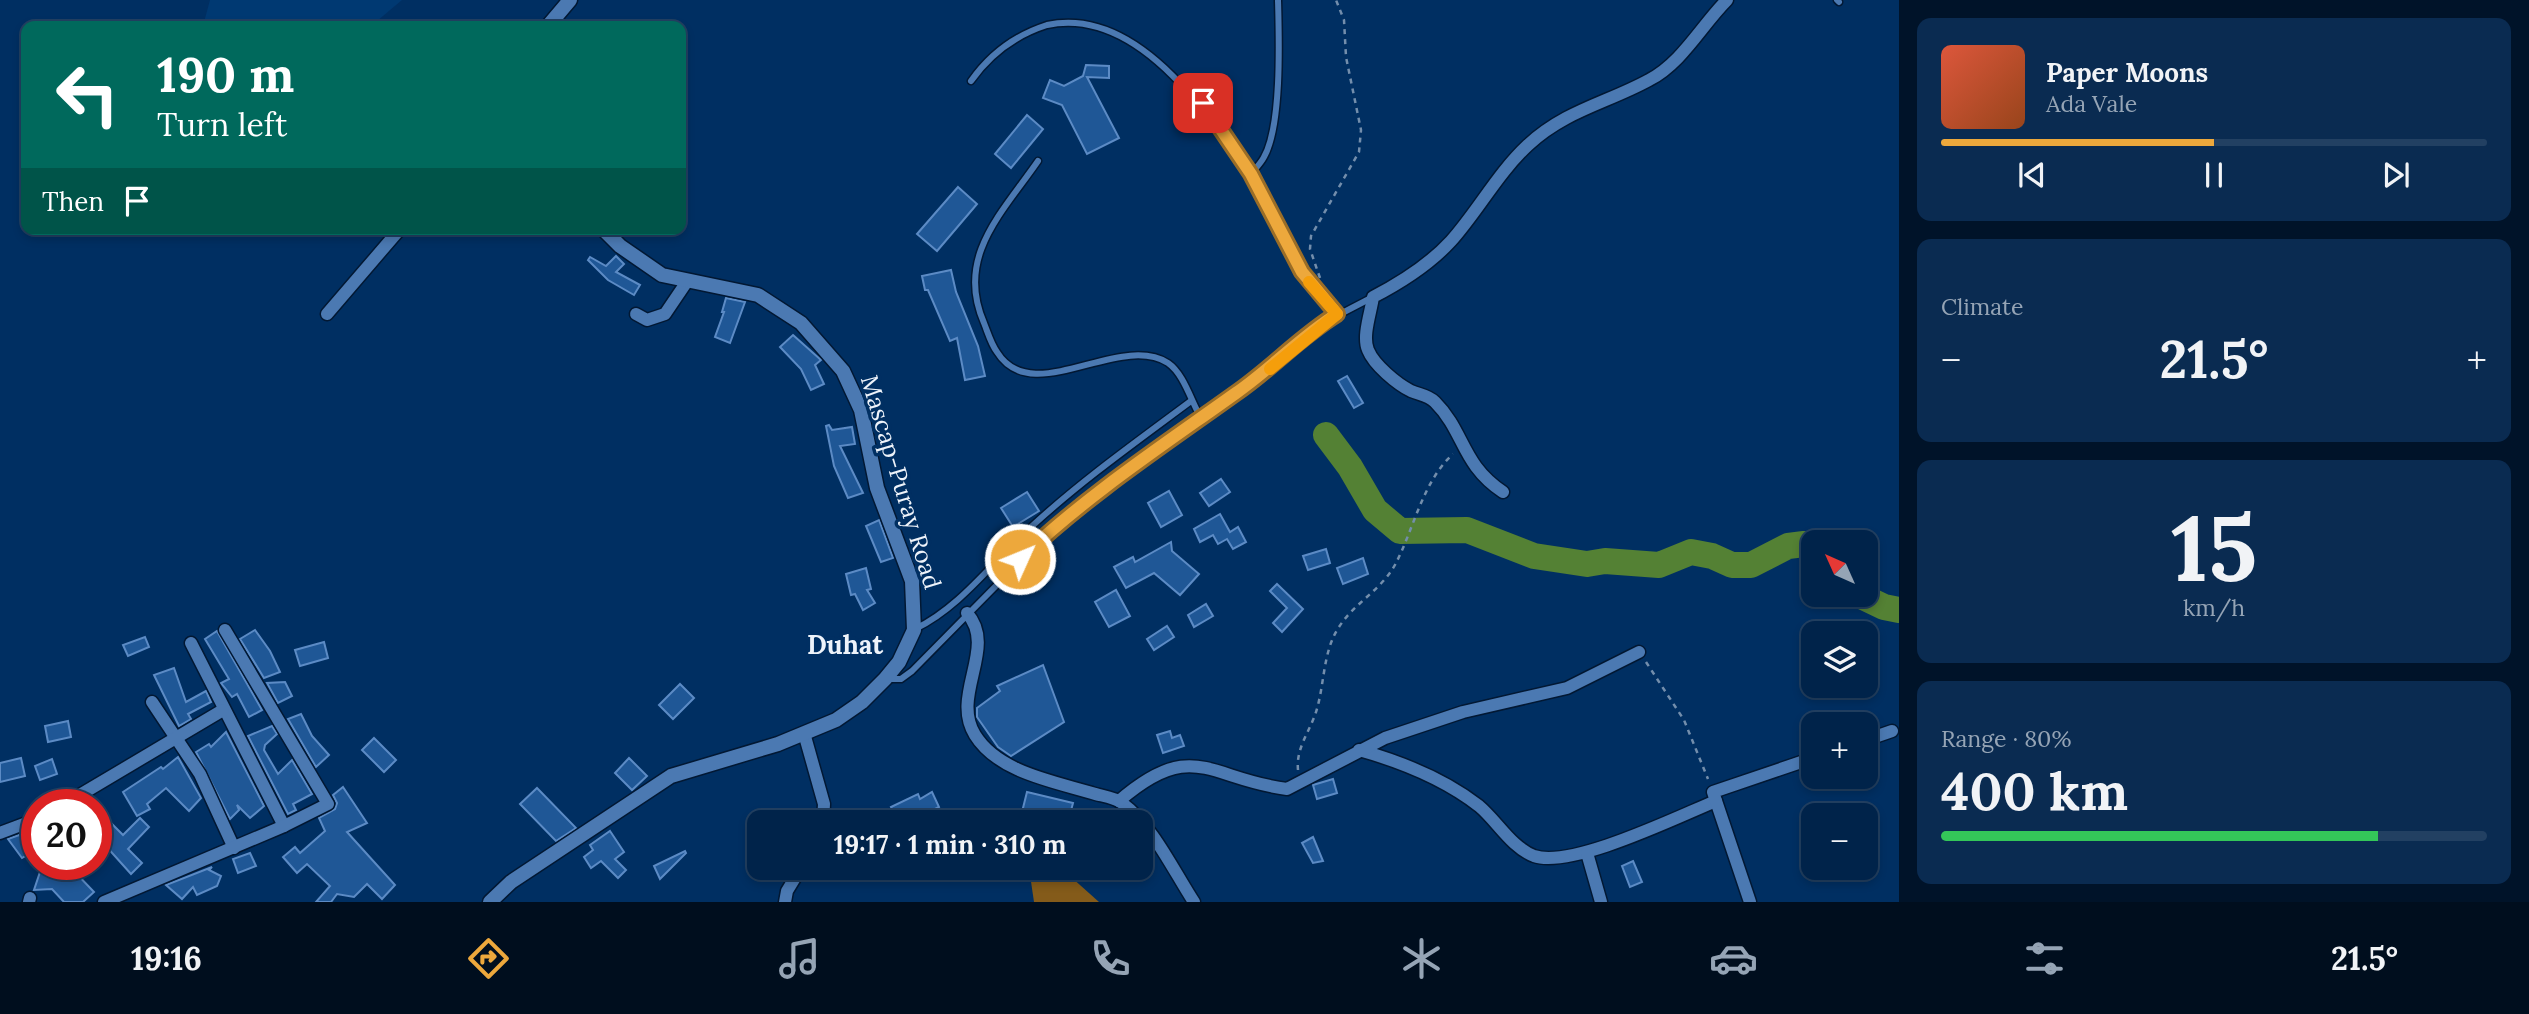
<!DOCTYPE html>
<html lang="en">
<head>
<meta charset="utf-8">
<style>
  :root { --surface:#00234a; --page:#0a2b51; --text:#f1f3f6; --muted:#95a4b5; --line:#224062; --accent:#eda83c }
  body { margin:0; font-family:Lora,serif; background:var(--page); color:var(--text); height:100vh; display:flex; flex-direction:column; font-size:26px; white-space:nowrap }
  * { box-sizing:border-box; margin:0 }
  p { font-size:23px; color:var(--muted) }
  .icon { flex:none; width:38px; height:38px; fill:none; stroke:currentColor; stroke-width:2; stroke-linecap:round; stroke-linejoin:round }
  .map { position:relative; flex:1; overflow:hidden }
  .side { display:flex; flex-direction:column; gap:18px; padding:18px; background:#001329; width:630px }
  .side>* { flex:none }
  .hud { position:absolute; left:21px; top:21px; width:665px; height:214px; border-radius:14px; box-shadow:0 4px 10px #0003,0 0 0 2px var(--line); background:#00695c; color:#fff; overflow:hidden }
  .needle { width:46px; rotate:315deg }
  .controls { position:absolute; left:1801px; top:530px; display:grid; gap:14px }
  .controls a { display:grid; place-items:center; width:77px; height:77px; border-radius:14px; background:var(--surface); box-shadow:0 4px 10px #0003,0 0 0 2px var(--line); font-size:35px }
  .speed { position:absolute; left:21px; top:789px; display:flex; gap:14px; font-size:35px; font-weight:700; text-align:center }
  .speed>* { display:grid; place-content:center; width:91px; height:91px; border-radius:50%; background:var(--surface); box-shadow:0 4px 10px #0003,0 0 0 2px var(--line); line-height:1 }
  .speed .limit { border:10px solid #d22; background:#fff; color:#111 }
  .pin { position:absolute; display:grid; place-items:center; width:60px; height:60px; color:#fff; margin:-30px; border-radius:14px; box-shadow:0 4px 10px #0006 }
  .me { position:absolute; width:77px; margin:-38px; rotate:46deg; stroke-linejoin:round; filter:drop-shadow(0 0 5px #0008) }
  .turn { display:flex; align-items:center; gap:24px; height:147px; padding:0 21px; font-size:32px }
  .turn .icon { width:91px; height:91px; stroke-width:2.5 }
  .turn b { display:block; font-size:49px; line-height:60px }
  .then { display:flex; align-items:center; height:66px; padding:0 21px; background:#0003; gap:14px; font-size:26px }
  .big { font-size:52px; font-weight:700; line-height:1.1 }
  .side .card { flex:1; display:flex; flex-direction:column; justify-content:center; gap:10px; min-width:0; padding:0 24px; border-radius:14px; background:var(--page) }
  .side .dial { align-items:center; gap:0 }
  .dial b { font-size:91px; line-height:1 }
  .song { display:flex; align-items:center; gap:21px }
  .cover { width:84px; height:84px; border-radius:10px; background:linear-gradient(135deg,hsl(10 70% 55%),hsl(20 70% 35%)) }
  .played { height:7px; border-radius:4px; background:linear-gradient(90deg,var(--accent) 50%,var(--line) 50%) }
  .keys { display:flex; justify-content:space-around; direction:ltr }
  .heat { display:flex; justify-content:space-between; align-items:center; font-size:38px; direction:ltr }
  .charge { height:10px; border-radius:5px; background:linear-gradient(90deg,#34c759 80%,var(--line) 0) }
  .trip { position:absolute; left:747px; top:810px; width:406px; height:70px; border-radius:14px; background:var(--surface); box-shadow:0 4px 10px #0003,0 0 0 2px var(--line); font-weight:700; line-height:70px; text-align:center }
  .tabs { display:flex; height:112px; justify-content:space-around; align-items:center; background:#000e1e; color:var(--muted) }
  .tabs .icon { width:49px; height:49px }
  .tabs .active { color:var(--accent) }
  .tabs b { font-size:32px; color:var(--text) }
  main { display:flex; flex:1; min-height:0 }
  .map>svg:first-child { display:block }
  .built { fill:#003972 }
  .forest { fill:#845b1a }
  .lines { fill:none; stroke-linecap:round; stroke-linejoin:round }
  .river { stroke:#548134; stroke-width:26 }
  .building { fill:#1f5796; stroke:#5c8bc5; stroke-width:2 }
  .service-casing { stroke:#021833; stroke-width:9 }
  .minor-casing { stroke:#021833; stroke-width:15 }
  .tertiary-casing { stroke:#021833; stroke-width:17 }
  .path { stroke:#738eac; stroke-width:2.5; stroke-dasharray:5 5; stroke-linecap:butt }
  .service { stroke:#4b79b2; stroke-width:6 }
  .minor { stroke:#4b79b2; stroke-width:12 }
  .tertiary { stroke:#4b79b2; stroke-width:14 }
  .route-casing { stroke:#9a6d27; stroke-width:18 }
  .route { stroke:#eda83c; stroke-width:12 }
  .slow { stroke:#f59e0b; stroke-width:12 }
  .labels { text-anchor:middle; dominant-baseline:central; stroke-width:7; stroke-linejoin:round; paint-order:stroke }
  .street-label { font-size:24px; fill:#eef3fa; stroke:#002f62 }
  .neighbourhood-label { font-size:26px; font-weight:bold; fill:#eef3fa; stroke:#002f62 }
</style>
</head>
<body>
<main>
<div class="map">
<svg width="1899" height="902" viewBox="0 0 1899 902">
  <rect width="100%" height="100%" fill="#002f62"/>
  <path class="built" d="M210,0h192l-31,26h-168z"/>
  <path class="forest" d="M1029,868h32l38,34h-65z"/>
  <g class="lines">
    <g class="river">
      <path d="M1326,435l24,32 25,43 25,21 67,-1 67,26 53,8 18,-3 54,4 32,-13 21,4 20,9h19l37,-19 16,-2 9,3"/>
      <path d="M1859,595l25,12 15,3"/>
    </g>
  </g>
  <g class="building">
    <path d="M1086,65l23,1v12l-22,-1 32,61 -32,16 -25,-49 -19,-7 7,-18 14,6 19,-10z"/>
    <path d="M1027,115l16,14 -32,39 -16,-14z"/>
    <path d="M958,187l19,17 -40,47 -20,-17z"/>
    <path d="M616,256l8,8 -8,8 24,13 -6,10 -26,-15 -20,-20 2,-3 16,9z"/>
    <path d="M951,270l5,22 22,54 7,30 -20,4 -8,-42 -7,3 -22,-51h-3l-3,-14z"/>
    <path d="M726,298l19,4 -15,41 -15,-6 9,-25h-2z"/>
    <path d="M793,335l28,25 -6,5 9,19 -13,6 -10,-21 -21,-22z"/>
    <path d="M1347,376l16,27 -9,5 -16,-27z"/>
    <path d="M829,425l3,5 20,-3 3,17 -15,2 23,47 -15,5 -14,-32 -8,-40z"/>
    <path d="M1221,479l9,13 -21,14 -9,-13z"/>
    <path d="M1169,491l13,24 -21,12 -13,-24z"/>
    <path d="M1027,492l12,19 -26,16 -12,-19z"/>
    <path d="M1220,514l10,18 8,-5 8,15 -13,7 -6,-10 -9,5 -5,-9 -13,7 -6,-13z"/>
    <path d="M879,520l14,38 -12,4 -15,-36z"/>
    <path d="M1171,542l1,9 27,23 -19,21 -26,-22 -28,15 -12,-21 19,-10 2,5z"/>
    <path d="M1326,549l4,14 -22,7 -5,-14z"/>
    <path d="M1363,558l5,16 -25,10 -6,-16z"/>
    <path d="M866,568l5,21 -4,1 8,13 -12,7 -8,-16 -4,1 -5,-21z"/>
    <path d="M1277,584l26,25 -21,23 -9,-9 14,-15 -17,-17z"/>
    <path d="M1116,590l14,26 -21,11 -14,-25z"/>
    <path d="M1206,604l7,12 -19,11 -6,-12z"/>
    <path d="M1167,626l7,11 -20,13 -7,-11z"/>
    <path d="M255,630l15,21 10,21 -16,6 -24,-39z"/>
    <path d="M217,631l45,79 -13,7 -12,-23 -5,3 -11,-14 8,-4 -24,-40z"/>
    <path d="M145,637l4,10 -21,9 -5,-11z"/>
    <path d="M324,642l4,16 -28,8 -5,-16z"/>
    <path d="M1043,665l21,57 -53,34 -13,-9 -21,-30v-9l23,-17 -3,-5z"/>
    <path d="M174,668l12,34 20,-11 5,11 -23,12 3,5 -12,7 -25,-51z"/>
    <path d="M285,682l7,14 -14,7 -11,-20z"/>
    <path d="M680,684l14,14 -21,21 -14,-14z"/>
    <path d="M301,714l11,22 17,19 -13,12 -28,-48z"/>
    <path d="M68,721l3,16 -23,5 -3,-16z"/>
    <path d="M272,726l5,8 -12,11 -1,5 14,24 14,-14 20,34 -19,10 3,6 -8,4 -40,-78z"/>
    <path d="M1170,731l2,7 8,-3 4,11 -21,7 -6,-18z"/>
    <path d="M226,732l38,74 -14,12 -13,-13 2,5 -9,9 -34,-67 13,-8 2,3z"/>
    <path d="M374,738l22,22 -12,12 -22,-22z"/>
    <path d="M178,757l23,41 -12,13 -23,-23 -19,16 3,5 -13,7 -14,-24 38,-25 2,2z"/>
    <path d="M21,758l4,18 -25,6v-19z"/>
    <path d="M629,758l18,18 -15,14 -17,-17z"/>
    <path d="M52,759l5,15 -17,6 -5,-14z"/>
    <path d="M1333,779l4,14 -20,6 -4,-14z"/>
    <path d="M343,787l24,36 -20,9 48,53 -13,14 -15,-15 -13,13 -17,-3 -6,8h-15l14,-16 -23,-22 -10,9 -14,-16 12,-10 5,6 25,-22 -6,-13 16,-9 2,-6 -4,-8z"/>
    <path d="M537,788l39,40 -20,13 -36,-37z"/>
    <path d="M932,792l7,15 -30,15h-10l-8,-15 27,-13 2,5z"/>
    <path d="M1027,792l46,11 -5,19 -46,-10z"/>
    <path d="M96,808l27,27 17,-17 9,9 -21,22 14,14 -11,11 -35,-39z"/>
    <path d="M610,831l14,21 -9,7 11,11 -8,8 -17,-17 -10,7 -7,-11 9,-7 -3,-5z"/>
    <path d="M22,834l6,8 -5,4 4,9 -5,3 -14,-19z"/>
    <path d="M1313,837l10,24 -10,2 -11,-20z"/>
    <path d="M685,851l1,2 -26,26 -6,-13z"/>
    <path d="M250,853l6,13 -18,7 -5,-14z"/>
    <path d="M1633,861l9,21 -12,5 -8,-21z"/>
    <path d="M212,867l-3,3 12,6 -4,10 -20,9 -4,-8 -11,12 -16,-14z"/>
    <path d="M41,869l22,9 9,-9 22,23 -11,10h-19l-12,-13 -18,1z"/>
  </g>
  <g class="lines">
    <g class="service-casing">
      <g id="service">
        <path d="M1837,0l2,2"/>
        <path d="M971,81c19,-27 45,-46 76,-56 118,-25 209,166 254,244 10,18 26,29 36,45"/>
        <path d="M1038,161c-36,52 -83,96 -54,162 4,10 7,21 13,29 35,57 122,-20 171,11 16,11 23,38 33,55"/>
        <path d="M1251,174c4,-5 10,-11 13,-17 18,-32 15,-119 14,-157"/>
        <path d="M915,629c46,-22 78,-68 116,-102 50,-46 105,-85 160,-126"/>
        <path d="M887,679h14l11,-8 142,-144 203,-149 66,-55 48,-25"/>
      </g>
    </g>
    <g class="minor-casing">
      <g id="minor">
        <path d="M327,314l73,-85"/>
        <path d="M636,314l11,6 18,-6 23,-34"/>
        <path d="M1503,492c-42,-28 -38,-60 -68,-90 -7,-7 -15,-7 -24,-11 -14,-7 -37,-26 -43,-41 -6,-14 3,-38 5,-53 29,-15 56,-32 78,-56 27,-30 46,-67 77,-96 38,-35 79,-42 121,-65 33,-17 52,-54 78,-80"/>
        <path d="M967,613c31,35 -17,82 8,122 23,37 77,46 117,58 9,3 22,4 30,10 31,23 51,67 72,99"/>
        <path d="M191,643l93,183"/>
        <path d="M152,702l48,72 34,74"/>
        <path d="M804,733l20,71 -1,18"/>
        <path d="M1866,740l26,-9"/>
        <path d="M1359,750c43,12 84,28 120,56 18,15 32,41 55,50 37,13 143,-39 182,-55"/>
        <path d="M1119,801c74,-64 90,-22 168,-12l98,-51 78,-26 104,-24 72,-36"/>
        <path d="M63,805l160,-95"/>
        <path d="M0,833l37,-14"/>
        <path d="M1587,853l14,49"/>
        <path d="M29,902l1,-4"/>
        <path d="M104,902l180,-76 44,-22 -103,-174"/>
        <path d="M785,902l2,-11 14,-23"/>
        <path d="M1750,902l-37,-110 100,-34"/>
      </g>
    </g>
    <g class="tertiary-casing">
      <g id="tertiary">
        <path d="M548,26l22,-26"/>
        <path d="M490,902l21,-20 160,-106 107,-32 58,-24 26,-18 23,-23 14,-17 15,-32 -2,-49 -35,-93 -16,-78 -18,-39 -42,-48 -43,-28 -96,-20 -42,-29 -17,-17"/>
      </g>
    </g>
    <g class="path">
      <path d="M1320,278l-10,-29 1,-13 48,-84 2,-22 -15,-73 -2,-37 -8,-20"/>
      <path d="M1646,662l38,58 24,59"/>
      <path d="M1298,770c-2,-21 10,-36 17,-55 10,-28 7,-63 24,-88 15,-24 43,-37 57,-64 18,-35 27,-82 57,-109"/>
    </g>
    <use href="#service" class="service"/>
    <use href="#minor" class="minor"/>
    <use href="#tertiary" class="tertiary"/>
  </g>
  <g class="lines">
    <g class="route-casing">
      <path id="route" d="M1020,559c66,-63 142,-113 216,-166 35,-24 65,-57 101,-79l-35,-42 -51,-98 -48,-71"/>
    </g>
    <use href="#route" class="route"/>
    <path class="slow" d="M1270,369l67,-55 -28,-32"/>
  </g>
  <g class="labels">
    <g class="street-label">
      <text transform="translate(901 482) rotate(73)">Mascap-Puray Road</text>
    </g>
    <g class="neighbourhood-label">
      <text x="845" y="644">Duhat</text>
    </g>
  </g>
</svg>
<div class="controls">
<a><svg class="needle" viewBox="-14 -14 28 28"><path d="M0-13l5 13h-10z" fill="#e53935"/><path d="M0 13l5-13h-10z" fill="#95a4b5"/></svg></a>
<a><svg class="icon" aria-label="layers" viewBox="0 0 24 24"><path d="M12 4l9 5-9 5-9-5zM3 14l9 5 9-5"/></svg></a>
<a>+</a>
<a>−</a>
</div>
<div class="speed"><div class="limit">20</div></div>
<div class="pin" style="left:1203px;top:103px;background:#d93025"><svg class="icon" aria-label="arrive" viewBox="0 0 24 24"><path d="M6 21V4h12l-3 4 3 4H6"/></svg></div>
<svg class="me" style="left:1020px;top:559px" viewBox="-20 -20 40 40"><circle r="17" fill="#eda83c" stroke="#fff" stroke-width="3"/><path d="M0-11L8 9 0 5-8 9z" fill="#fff"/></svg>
<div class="trip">19:17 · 1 min · 310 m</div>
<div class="hud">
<div class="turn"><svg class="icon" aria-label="left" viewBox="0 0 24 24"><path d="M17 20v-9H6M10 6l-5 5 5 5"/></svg><div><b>190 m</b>Turn left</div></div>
<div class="then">Then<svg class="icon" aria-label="arrive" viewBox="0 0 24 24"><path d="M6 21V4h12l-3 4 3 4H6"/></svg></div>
</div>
</div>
<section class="side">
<div class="card">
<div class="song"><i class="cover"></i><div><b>Paper Moons</b><p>Ada Vale</p></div></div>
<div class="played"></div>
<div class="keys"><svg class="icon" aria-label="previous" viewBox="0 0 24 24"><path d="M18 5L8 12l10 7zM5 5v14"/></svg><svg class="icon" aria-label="pause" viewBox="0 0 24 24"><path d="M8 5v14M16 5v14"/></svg><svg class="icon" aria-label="next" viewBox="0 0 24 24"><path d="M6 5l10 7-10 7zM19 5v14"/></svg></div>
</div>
<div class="card"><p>Climate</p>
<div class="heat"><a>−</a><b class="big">21.5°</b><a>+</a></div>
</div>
<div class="card dial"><b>15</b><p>km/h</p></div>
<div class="card"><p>Range · 80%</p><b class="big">400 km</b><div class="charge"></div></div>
</section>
</main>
<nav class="tabs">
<b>19:16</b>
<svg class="icon active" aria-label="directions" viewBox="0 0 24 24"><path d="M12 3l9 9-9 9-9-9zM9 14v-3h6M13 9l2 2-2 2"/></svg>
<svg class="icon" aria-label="music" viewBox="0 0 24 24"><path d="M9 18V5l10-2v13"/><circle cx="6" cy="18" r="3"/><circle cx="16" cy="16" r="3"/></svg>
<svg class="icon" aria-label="phone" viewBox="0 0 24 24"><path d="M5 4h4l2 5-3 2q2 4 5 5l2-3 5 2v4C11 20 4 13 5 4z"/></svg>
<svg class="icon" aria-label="climate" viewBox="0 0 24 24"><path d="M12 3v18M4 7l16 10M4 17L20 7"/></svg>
<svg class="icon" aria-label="car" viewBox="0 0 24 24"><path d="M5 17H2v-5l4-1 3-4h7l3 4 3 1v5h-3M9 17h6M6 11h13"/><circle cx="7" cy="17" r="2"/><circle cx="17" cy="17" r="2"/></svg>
<svg class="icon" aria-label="filters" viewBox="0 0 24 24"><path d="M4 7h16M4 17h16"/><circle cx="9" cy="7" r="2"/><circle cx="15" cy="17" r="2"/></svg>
<b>21.5°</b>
</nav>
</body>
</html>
